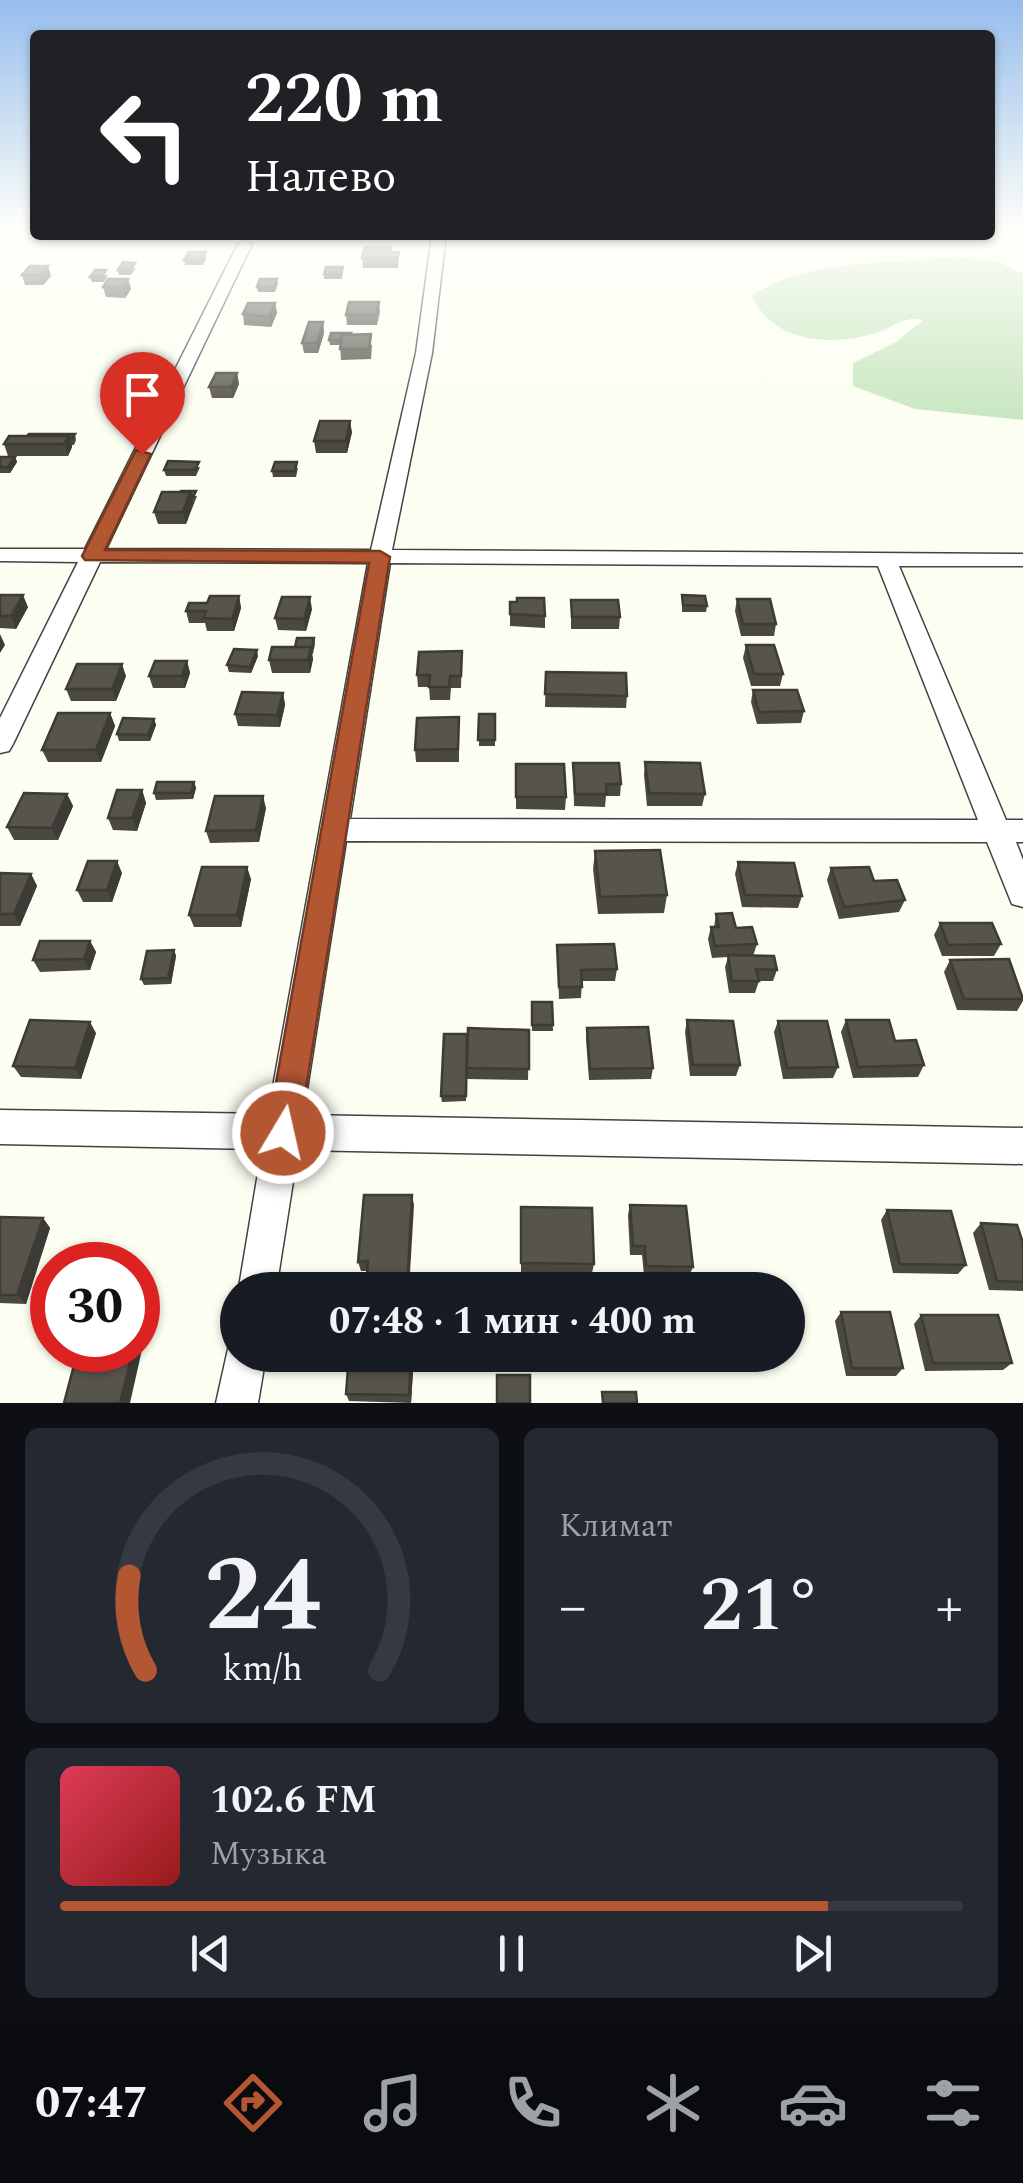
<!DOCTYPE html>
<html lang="ru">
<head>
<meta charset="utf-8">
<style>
  :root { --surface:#171b24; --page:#242831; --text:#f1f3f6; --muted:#9ea1a6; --line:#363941; --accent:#b35733 }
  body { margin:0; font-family:Spectral,serif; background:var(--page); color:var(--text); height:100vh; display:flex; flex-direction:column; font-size:38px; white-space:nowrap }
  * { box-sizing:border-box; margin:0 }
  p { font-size:32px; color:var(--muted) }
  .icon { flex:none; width:55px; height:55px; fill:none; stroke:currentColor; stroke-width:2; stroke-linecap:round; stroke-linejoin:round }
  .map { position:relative; height:1403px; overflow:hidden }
  .panel { display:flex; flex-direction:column; gap:25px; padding:25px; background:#0d0f14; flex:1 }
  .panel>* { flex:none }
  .hud { position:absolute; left:30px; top:30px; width:965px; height:210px; border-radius:10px; box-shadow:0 2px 8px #0004; background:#202124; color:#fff; overflow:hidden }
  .speed { position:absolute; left:30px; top:1242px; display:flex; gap:20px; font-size:50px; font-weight:700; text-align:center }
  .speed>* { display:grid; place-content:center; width:130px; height:130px; border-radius:50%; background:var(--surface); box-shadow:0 2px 8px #0004; line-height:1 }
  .speed .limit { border:15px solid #d22; background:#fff; color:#111 }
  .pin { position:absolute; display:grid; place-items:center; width:85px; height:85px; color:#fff; margin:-102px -42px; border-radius:50% 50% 50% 0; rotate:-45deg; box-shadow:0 0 10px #0007 }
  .pin .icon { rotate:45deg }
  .me { position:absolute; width:110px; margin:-55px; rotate:9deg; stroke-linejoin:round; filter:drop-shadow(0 0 8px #0008) }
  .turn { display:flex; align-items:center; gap:35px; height:210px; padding:0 50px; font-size:45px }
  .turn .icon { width:130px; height:130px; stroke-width:2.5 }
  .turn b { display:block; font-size:70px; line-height:85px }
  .big { font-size:75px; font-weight:700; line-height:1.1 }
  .panel .tile { flex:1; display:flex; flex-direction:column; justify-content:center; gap:15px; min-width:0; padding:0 35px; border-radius:15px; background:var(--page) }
  .panel .dial { align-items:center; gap:0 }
  .dial svg { height:260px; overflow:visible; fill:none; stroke:var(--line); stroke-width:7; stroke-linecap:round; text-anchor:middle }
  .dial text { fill:var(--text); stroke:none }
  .song { display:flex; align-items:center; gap:30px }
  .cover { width:120px; height:120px; border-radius:15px; background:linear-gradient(135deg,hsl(350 70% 55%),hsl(0 70% 35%)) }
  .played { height:10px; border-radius:5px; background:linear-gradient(90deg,var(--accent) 85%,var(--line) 85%) }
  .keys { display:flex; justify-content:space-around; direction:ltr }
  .heat { display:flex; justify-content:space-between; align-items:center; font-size:55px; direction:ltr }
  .panel .tiles { flex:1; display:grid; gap:25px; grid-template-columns:1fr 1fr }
  .tile:last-child { grid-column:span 2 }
  .trip { position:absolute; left:220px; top:1272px; width:585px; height:100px; border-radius:50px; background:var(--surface); box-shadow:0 2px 8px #0004; font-weight:700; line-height:100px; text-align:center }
  .tab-bar { display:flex; height:160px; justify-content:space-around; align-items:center; background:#090b0e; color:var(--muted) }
  .tab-bar .icon { width:70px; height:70px }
  .tab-bar .on { color:var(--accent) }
  .tab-bar b { font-size:45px; color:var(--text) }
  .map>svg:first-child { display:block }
  .green { fill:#c6e6be }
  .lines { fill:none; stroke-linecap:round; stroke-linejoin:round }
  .minor-casing { stroke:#424242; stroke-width:3 }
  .minor { fill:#fff; fill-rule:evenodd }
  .wall { fill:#4b4841 }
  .shaded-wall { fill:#3d3b35 }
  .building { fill:#57544c; stroke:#3d3b35; stroke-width:2.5 }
  .route { fill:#b35733; stroke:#743921; stroke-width:2.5 }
</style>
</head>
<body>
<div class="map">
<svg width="1023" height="1403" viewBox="0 0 1023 1403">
  <rect width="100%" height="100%" fill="#fcfef2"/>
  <path class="green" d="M954,257l40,4 29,12v147l-108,-11 -62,-23v-23l43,-21 27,-22c-20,-4 -27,6 -44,12 -46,15 -105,12 -127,-36 52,-37 139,-32 202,-39z"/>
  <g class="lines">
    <g class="minor-casing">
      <g id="minor">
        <path d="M432,235h14l-14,118 -40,197 631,4v12h-124l107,254h17v22h-7l7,18v47l-11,-3 -25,-62 -641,-1 -43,274 720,13v36l-725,-14 -22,140 -38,3 24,-144 -262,-5v-34l268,4 100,-551 -268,-1 -87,182 -4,7 -9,2v-35l78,-156 -78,-1v-12h85l153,-305 7,-4 7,4 -146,305 265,1 45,-197zM390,563l488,3 100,254 -628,-1z"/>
        <path d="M238,1338v17h28l-8,48h-42l14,-63z"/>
      </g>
    </g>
    <use href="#minor" class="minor"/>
  </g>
  <g class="wall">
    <path d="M391,252h8l-1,16h-35l-1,-10z"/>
    <path d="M207,257l-4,8h-18l-1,-5z"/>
    <path d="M343,267l-1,12h-18v-5z"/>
    <path d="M136,268l-5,7h-12l-1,-5z"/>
    <path d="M22,275l29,1 -8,9h-18z"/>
    <path d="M108,275l-4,7h-12l-2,-5z"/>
    <path d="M128,279l3,10 -6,9 -19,-1 -3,-10z"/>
    <path d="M277,279l1,5 -3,8h-17l-1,-5z"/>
    <path d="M379,302l1,10 -3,13h-30l-1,-10z"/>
    <path d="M275,303l2,10 -6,14 -27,-2 -1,-11z"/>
    <path d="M323,322l1,11 -6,20h-14l-2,-10z"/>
    <path d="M351,335l21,10 -1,14 -30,1 -1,-15h-10l-1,-5z"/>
    <path d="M237,373l2,11 -6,14h-21l-3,-11z"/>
    <path d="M352,432l-5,21h-31l-2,-12z"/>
    <path d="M75,434l1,6 -2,5h-2v2l-4,9h-60l-4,-12z"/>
    <path d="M0,457h15l2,5 -7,11h-10z"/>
    <path d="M200,467l-4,9h-30l-2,-6z"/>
    <path d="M298,468l-2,9h-23l-1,-6z"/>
    <path d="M162,492l35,4 -11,28h-28l-4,-12z"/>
    <path d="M0,595l28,12 -12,22 -16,-1z"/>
    <path d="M682,595l25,11 -1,6h-24z"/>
    <path d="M239,596l2,12 -7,23h-27l-2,-8h-16l-3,-12 21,-8z"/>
    <path d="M737,599l39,25 -2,12h-33l-6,-25z"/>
    <path d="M571,600l49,17 -1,12h-48z"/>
    <path d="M510,602l35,14v12l-35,-2z"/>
    <path d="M312,609l-6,22 -28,-1 -3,-12z"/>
    <path d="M314,638l1,6 -2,10h-1l1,5 -3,14h-38l-3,-13z"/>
    <path d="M746,645l37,29 -3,12h-29l-8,-28z"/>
    <path d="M462,651l-1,37h-10l-1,12h-20l-1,-13h-11l-1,-12z"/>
    <path d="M258,656l-7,17 -22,-1 -2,-7z"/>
    <path d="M187,661l3,12 -5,15h-32l-4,-12z"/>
    <path d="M546,672l81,24 -1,12 -81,-1z"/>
    <path d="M126,676l-10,25h-45l-5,-12z"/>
    <path d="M753,690l51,21 -3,12 -44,1 -6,-22z"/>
    <path d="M283,693l2,12 -5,22 -42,-1 -3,-12z"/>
    <path d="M110,713l5,13 -14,36h-53l-6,-12z"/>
    <rect x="479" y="714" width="16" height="32"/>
    <path d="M459,717v45h-43l-1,-12z"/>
    <path d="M154,719l2,6 -6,16h-31l-2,-7z"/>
    <path d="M645,762l60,32 -3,12h-55l-3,-31z"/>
    <path d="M573,763l48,21 -1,12h-14l-1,11 -31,-1z"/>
    <path d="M516,764l50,33 -1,13 -49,-1z"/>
    <path d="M194,782l2,6 -3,11 -37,1 -2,-7z"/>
    <path d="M142,790l4,13 -9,28 -24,-1 -5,-12z"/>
    <path d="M67,794l6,12 -15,34h-44l-7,-13z"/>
    <path d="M266,808l-7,34 -49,1 -4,-12z"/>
    <path d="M595,851l72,44 -3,18 -66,1 -5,-45z"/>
    <path d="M738,862l64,34 -4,12 -56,-1 -7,-33z"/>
    <path d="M831,868l43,13 31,19 -6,12 -60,7 -12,-39z"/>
    <path d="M0,873l31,1 6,12 -17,40h-20z"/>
    <path d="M122,873l-10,29h-29l-6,-12z"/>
    <path d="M251,879l-10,48h-47l-5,-12z"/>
    <path d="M716,914l41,30 -4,12 24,14 -4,11h-14l-4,12h-26l-4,-26 3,-10 -16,1 -4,-19 3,-12h3z"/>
    <path d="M940,923l61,21 -7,12h-52l-8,-21z"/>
    <path d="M90,941l6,11 -6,18 -50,2 -7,-12z"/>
    <path d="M557,945l60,24 -2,12h-33l-1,17 -22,1z"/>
    <path d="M174,950l2,6 -5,28 -27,1 -3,-6z"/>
    <path d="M950,960l73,36v5l-6,10 -60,-1 -13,-38z"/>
    <path d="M532,1002h20l1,29h-21z"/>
    <path d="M687,1020l53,45 -4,11h-46l-5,-44z"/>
    <path d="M846,1020l49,21 29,24 -6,12 -65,1 -12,-46z"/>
    <path d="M778,1021l60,46 -5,11 -50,1 -9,-47z"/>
    <path d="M587,1028l66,40 -2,11 -62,1 -3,-41z"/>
    <path d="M529,1030l-1,50 -61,-1v-8l-1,30 -24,1 -1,-6 26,-62z"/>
    <path d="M96,1033l-15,46 -60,-2 -8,-11z"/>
    <path d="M414,1205l-47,66h-6l-3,-9z"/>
    <path d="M630,1205l63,62 -4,9 -45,-1 -2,-20h-12l-2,-40z"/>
    <path d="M521,1207l73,57 -2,9 -71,-1z"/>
    <path d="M887,1210l79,55 -8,9 -65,-1 -12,-53z"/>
    <path d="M0,1217l43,1 7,10 -24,76 -26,-1z"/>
    <path d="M981,1223l42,20v48l-34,-1 -16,-57z"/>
    <path d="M841,1312l62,56 -7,8h-50l-11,-55z"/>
    <path d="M921,1315l91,48 -9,7 -78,1 -11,-47z"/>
    <path d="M349,1355h65l-3,48 -62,-2 -3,-7z"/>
  </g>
  <g class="shaded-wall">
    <path d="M48,266l3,10 -8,9 -3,-10z"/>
    <path d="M128,279l3,10 -6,9 -2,-10z"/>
    <path d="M275,303l2,10 -6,14 -2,-10z"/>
    <path d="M323,322l1,11 -6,20 -1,-10z"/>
    <path d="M237,373l2,11 -6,14 -2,-11z"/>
    <path d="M350,421l2,11 -5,21 -1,-12z"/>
    <path d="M69,436l3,11 -4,9 -4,-12z"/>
    <path d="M15,457l2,5 -7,11 -2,-6z"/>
    <path d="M190,492l3,12 -7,20 -3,-12z"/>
    <path d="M23,595l5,12 -12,22 -5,-13z"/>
    <path d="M239,596l2,12 -7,23 -2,-12z"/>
    <path d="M310,597l2,12 -6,22 -2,-12z"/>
    <path d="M0,634l5,11 -5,8z"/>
    <path d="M311,647l2,12 -3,14 -2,-13z"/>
    <path d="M257,650l1,6 -7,17 -1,-6z"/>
    <path d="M187,661l3,12 -5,15 -3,-12z"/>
    <path d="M122,664l4,12 -10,25 -4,-12z"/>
    <path d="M283,693l2,12 -5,22 -3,-12z"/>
    <path d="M110,713l5,13 -14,36 -5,-12z"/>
    <path d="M154,719l2,6 -6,16 -2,-6z"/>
    <path d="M194,782l2,6 -3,11 -2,-6z"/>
    <path d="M142,790l4,13 -9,28 -5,-13z"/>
    <path d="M67,794l6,12 -15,34 -6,-12z"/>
    <path d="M263,796l3,12 -7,34 -3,-12z"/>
    <path d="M117,861l5,12 -10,29 -5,-12z"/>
    <path d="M247,867l4,12 -10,48 -4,-12z"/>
    <path d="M31,874l6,12 -17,40 -6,-12z"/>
    <path d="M90,941l6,11 -6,18 -6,-11z"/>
    <path d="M174,950l2,6 -5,28 -3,-6z"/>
    <path d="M90,1022l6,11 -15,46 -6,-11z"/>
    <path d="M412,1195l2,10 -5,85h-2z"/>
    <path d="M43,1218l7,10 -24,76 -9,-9z"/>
    <path d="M140,1323l6,9 -16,71h-10l13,-53h5v-18z"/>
    <path d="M411,1355h3l-3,48 -2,-8z"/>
  </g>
  <g class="building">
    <path d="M365,247h26l-1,5h9l-2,6h-35z"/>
    <path d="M189,252h17l-4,8h-18z"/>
    <path d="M123,262l12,1 -5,7h-12z"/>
    <path d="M30,266h18l-8,9h-18z"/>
    <path d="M326,267h17l-2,7h-17z"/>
    <path d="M95,270h11l-4,7h-12z"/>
    <path d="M108,279h20l-5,9 -20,-1z"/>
    <path d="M260,279h17l-3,8h-17z"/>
    <path d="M349,302h30l-3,13h-30z"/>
    <path d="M248,303h27l-6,14 -26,-3z"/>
    <path d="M309,322h14l-6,21h-15z"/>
    <path d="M331,333h20l-1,2h-8l-1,5h-12z"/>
    <path d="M371,334l-2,15h-29l2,-14z"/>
    <path d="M216,373h21l-6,14h-22z"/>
    <path d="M320,421h30l-4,20h-32z"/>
    <path d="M29,434h46l-3,5h-2l-1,-3h-42z"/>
    <path d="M9,436h60l-5,8h-60z"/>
    <path d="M0,457h15l-7,10h-8z"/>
    <path d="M168,461l31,1 -4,8h-31z"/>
    <path d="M275,462h22l-2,9h-23z"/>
    <path d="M181,491h15l-3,6h-1l-2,-5h-10z"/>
    <path d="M162,492h28l-7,20h-29z"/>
    <path d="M0,595h23l-12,21h-11z"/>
    <path d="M682,595l23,1 2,10 -24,-1z"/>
    <path d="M210,596h29l-7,23 -28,-1 2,-7h-20l3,-8h18z"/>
    <path d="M282,597h28l-6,22 -29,-1z"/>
    <path d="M517,598h27l1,18 -35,-2v-12h7z"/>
    <path d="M737,599h33l6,25h-33z"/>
    <path d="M571,600h47l2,17h-48z"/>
    <path d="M297,638h17l-2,10 -17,-1z"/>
    <path d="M746,645h28l9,29h-29z"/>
    <path d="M272,647h39l-3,13h-39z"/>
    <path d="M234,649l23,1 -7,17 -23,-2z"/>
    <path d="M462,651l-1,25h-11l-1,11h-20l1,-12h-13l2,-23z"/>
    <path d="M155,661h32l-5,15h-33z"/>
    <path d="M77,664h45l-10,25h-46z"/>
    <path d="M546,672l80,1 1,23 -82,-2z"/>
    <path d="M753,690h44l7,21 -45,1z"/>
    <path d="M242,692l41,1 -6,22 -42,-1z"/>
    <path d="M58,713h52l-14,37h-54z"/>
    <path d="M479,714h16v26h-17z"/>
    <path d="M459,717l-1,32 -43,1 2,-32z"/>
    <path d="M123,718l31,1 -6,16 -31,-1z"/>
    <path d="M645,762l55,1 5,31 -56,-1z"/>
    <path d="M573,763h46l2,21h-15l1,10h-32z"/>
    <path d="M516,764h48l2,33h-50z"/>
    <path d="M157,782h37l-3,11h-37z"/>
    <path d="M117,790h25l-10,28h-24z"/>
    <path d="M24,793l43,1 -15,34 -45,-1z"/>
    <path d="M215,796h48l-7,34 -50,1z"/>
    <path d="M660,850l7,45 -67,2 -5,-46z"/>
    <path d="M88,861h29l-10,29h-30z"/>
    <path d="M738,862l56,1 8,33 -57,-1z"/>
    <path d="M202,867h45l-10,48h-48z"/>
    <path d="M869,867l5,14 23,-1 8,20 -61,7 -13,-39z"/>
    <path d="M0,873l31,1 -17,40h-14z"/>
    <path d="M732,913l4,15 16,-1 5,17 -42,2 -4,-19h8l-3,-13z"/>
    <path d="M940,923h52l9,21 -53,1z"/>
    <path d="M40,941h50l-6,18 -51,1z"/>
    <path d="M614,944l3,25 -36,1 1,17h-23l-2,-42z"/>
    <path d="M174,950l-6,28 -27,1 6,-28z"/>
    <path d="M728,955l46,1 3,14 -21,-1 3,12h-27z"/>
    <path d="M1009,959l14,40h-59l-14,-39z"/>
    <path d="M532,1002h20l1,23h-21z"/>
    <path d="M30,1020l60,2 -15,46 -62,-2z"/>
    <path d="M687,1020l46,1 7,44h-47z"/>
    <path d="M846,1020h43l6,21 21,-1 8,25 -66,2z"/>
    <path d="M778,1021h49l11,46 -51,1z"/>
    <path d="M648,1027l5,41 -63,1 -3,-41z"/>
    <path d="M468,1028l61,2v39l-62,-1z"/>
    <path d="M444,1034h23l-1,62h-25z"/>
    <path d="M364,1195h48l-5,95h-41l2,-29 -10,1z"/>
    <path d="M630,1205l56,1 7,61 -47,-1 -1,-20h-12z"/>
    <path d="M521,1207l71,1 2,56 -73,-1z"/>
    <path d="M887,1210l64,1 15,54 -66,-1z"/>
    <path d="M0,1217l43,1 -26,77h-17z"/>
    <path d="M981,1223l36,2 6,18v39l-26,-1z"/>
    <path d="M841,1312h49l13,56h-51z"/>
    <path d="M921,1315h77l14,48h-79z"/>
    <path d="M78,1350h55l-13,53h-56z"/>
    <path d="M349,1355h62l-2,40 -63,-1z"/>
    <rect x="497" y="1375" width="33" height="28"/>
    <path d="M602,1392h34l1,11h-34z"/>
  </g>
  <linearGradient id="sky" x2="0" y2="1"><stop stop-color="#96bdec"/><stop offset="0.54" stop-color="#fefff9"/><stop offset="1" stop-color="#fefff9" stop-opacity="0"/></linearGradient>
  <rect width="1023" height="425" fill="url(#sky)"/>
  <path class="route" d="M136,450l15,4 -46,96 275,1 10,6 -91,576 -5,12 -11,4 -11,-4 -5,-12 102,-570 -284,-3 -3,-4z"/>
</svg>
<div class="speed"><div class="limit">30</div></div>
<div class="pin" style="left:142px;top:454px;background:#d93025"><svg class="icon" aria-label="arrive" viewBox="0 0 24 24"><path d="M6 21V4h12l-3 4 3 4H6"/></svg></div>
<svg class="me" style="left:283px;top:1133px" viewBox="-20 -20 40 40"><circle r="17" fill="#b35733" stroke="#fff" stroke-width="3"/><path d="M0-11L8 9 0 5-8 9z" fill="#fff"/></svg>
<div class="trip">07:48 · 1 мин · 400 m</div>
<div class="hud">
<div class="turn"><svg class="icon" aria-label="left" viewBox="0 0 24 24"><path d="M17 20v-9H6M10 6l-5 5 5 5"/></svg><div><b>220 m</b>Налево</div></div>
</div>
</div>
<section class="panel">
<div class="tiles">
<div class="tile dial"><svg viewBox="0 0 100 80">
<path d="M14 69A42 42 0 1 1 86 69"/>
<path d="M14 69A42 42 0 0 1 9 40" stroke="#b35733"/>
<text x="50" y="56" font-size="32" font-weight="700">24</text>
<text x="50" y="72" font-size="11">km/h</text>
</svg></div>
<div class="tile"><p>Климат</p>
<div class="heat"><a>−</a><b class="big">21°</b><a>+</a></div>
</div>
<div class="tile">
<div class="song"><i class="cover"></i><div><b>102.6 FM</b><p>Музыка</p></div></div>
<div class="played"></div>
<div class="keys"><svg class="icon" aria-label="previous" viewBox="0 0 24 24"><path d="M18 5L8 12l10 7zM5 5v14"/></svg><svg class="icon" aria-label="pause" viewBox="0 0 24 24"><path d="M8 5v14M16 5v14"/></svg><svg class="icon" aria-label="next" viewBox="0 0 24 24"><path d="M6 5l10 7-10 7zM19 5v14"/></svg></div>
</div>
</div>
</section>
<nav class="tab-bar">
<b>07:47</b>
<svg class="icon on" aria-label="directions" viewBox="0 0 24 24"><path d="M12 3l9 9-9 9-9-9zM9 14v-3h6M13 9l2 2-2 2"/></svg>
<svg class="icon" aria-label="music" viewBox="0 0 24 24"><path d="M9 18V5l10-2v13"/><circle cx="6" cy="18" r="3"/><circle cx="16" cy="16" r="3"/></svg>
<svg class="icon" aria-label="phone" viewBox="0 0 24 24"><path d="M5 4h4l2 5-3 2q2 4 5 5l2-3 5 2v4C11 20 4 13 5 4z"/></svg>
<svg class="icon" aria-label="climate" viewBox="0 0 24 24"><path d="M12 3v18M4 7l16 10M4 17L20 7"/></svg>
<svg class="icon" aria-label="car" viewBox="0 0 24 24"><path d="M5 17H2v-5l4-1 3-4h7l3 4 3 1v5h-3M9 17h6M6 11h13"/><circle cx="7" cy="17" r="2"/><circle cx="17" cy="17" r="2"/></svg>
<svg class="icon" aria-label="filters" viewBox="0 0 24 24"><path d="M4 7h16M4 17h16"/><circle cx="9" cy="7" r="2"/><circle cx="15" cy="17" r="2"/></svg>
</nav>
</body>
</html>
